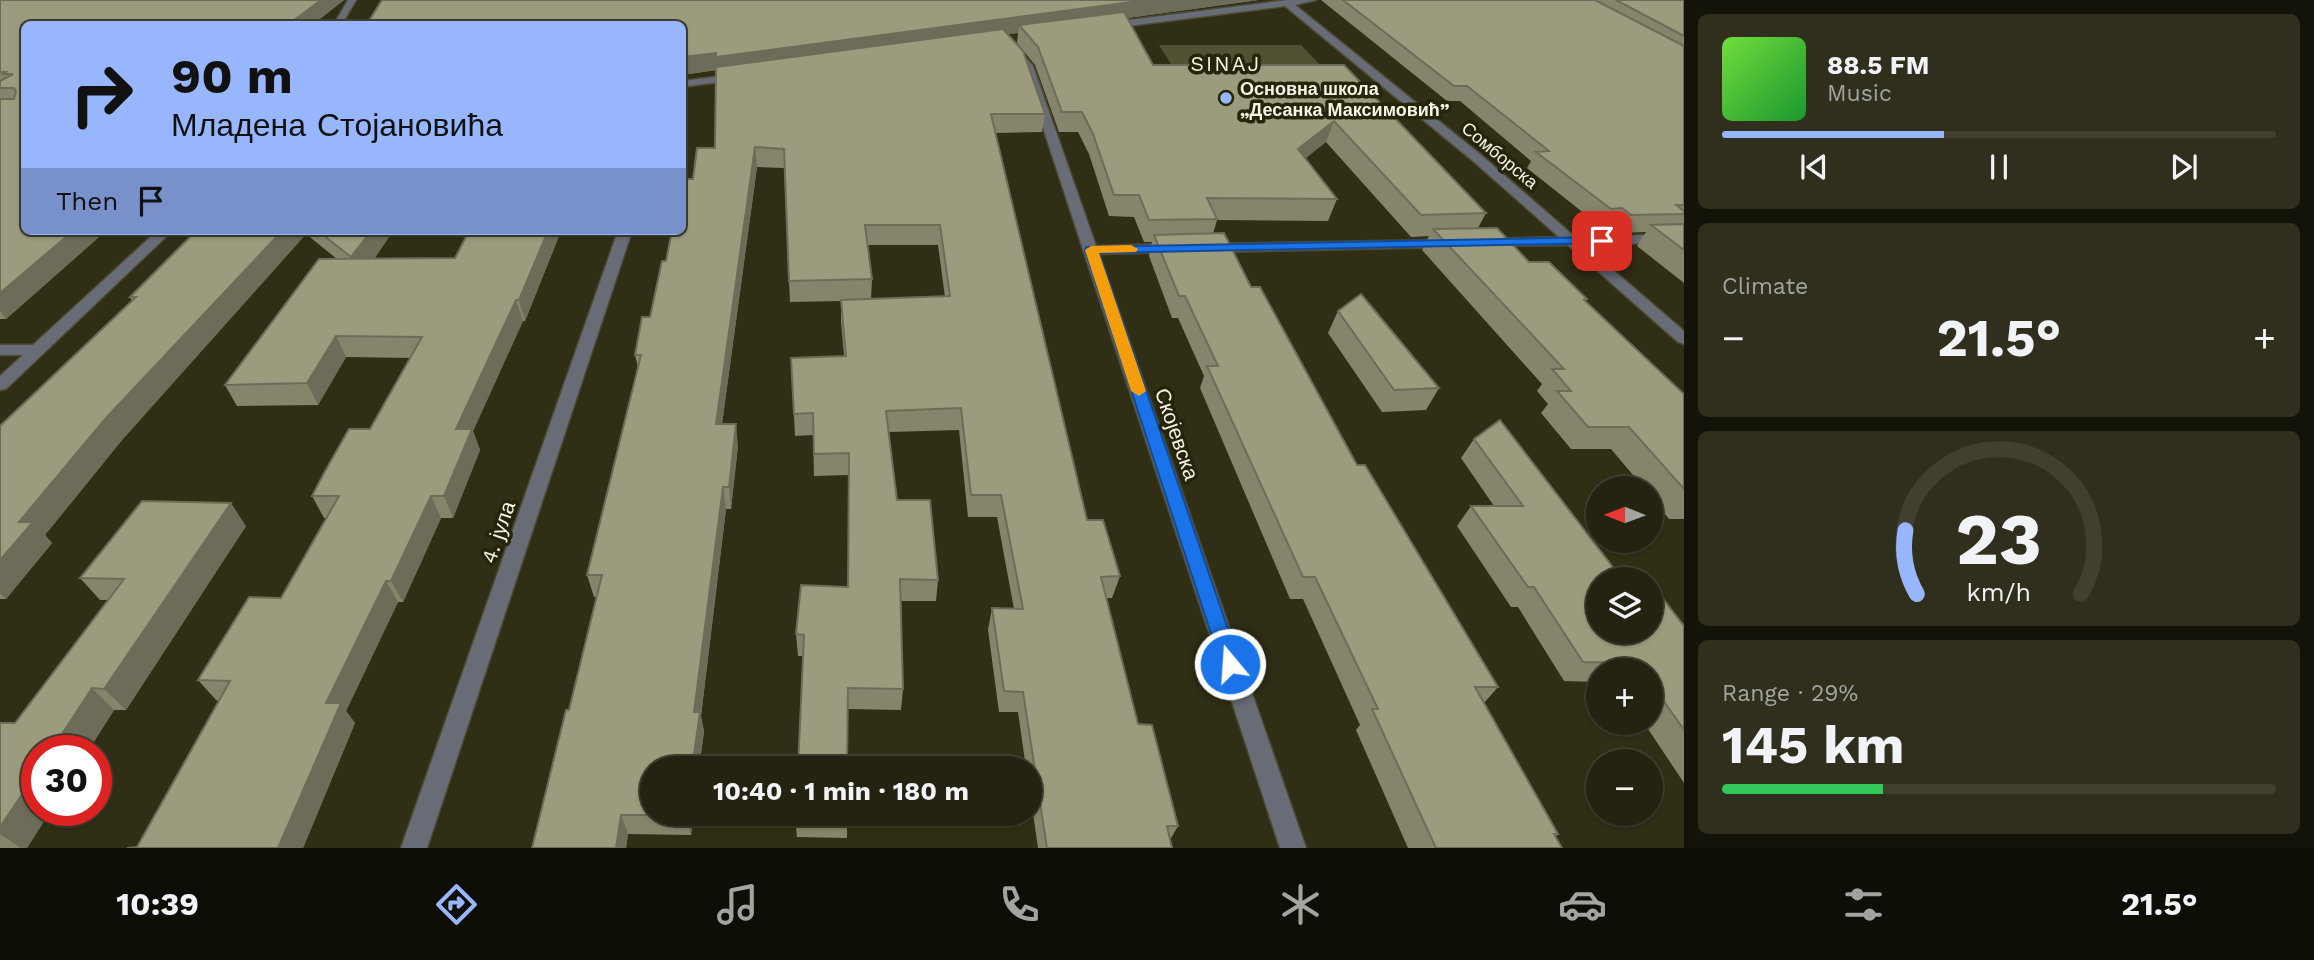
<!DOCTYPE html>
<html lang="en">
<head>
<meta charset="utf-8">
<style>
  :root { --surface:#242210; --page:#302f1e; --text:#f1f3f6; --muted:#a3a49f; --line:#413f30; --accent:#97b6fd }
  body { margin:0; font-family:"Work Sans",sans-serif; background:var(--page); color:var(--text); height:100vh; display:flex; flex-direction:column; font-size:26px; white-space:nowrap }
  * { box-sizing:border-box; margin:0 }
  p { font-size:23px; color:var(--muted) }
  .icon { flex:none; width:38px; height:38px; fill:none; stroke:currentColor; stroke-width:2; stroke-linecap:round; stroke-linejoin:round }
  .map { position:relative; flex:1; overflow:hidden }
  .panel { display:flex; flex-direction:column; gap:14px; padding:14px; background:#141309; width:630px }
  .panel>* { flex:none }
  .guide { position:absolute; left:21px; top:21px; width:665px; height:214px; border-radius:10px; box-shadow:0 2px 5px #0004,0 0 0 2px var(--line); background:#97b6fd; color:#111; overflow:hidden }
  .needle { width:46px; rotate:271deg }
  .fabs { position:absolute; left:1586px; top:476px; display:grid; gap:14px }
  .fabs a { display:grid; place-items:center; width:77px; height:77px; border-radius:50%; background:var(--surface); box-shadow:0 2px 5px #0004,0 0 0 2px var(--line); font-size:35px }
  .speed { position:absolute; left:21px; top:735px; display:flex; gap:14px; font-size:35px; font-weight:700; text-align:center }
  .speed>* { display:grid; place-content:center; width:91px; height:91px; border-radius:50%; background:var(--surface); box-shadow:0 2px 5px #0004,0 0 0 2px var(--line); line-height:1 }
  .speed .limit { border:10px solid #d22; background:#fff; color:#111 }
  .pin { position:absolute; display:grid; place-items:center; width:60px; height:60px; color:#fff; margin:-30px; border-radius:14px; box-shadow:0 4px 10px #0006 }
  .me { position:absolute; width:77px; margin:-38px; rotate:342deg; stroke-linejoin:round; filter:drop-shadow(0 0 5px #0008) }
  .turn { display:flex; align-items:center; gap:24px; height:147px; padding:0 35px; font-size:32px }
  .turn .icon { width:91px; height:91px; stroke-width:2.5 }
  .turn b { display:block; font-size:49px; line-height:60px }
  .then { display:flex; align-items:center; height:66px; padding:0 35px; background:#0003; gap:14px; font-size:26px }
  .big { font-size:52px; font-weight:700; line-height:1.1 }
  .panel .card { flex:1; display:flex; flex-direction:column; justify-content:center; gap:10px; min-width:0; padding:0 24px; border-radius:10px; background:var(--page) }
  .panel .dial { align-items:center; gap:0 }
  .dial svg { height:182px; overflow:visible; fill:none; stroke:var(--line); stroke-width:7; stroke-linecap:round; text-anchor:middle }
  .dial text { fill:var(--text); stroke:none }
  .song { display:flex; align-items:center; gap:21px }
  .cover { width:84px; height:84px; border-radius:10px; background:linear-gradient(135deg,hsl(100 70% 55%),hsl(130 70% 35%)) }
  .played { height:7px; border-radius:4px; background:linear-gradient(90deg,var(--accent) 40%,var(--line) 40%) }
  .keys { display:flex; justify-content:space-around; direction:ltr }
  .heat { display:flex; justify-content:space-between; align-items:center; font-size:38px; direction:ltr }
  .charge { height:10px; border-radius:5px; background:linear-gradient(90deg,#34c759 29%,var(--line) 0) }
  .trip { position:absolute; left:640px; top:756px; width:402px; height:70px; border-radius:35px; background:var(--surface); box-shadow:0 2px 5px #0004,0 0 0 2px var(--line); font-weight:700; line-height:70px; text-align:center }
  .tabs { display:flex; height:112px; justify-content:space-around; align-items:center; background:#0e0e06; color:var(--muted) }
  .tabs .icon { width:49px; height:49px }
  .tabs .active { color:var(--accent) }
  .tabs b { font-size:32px; color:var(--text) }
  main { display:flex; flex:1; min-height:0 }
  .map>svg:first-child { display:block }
  .green { fill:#535134 }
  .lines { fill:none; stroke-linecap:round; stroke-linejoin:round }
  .minor-casing { stroke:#4c4a32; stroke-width:3 }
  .minor { fill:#676c77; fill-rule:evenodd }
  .wall { fill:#86856c; fill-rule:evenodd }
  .shaded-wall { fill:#6d6c58 }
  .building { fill:#9c9b7e; stroke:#6d6c58; stroke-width:2 }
  .route { fill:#1a73e8; stroke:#114b97; stroke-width:2 }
  .slow { fill:#f59e0b }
  .poi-dot { fill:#97b6fd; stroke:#26240b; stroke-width:2.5 }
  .labels { text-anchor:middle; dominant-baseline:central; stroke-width:7; stroke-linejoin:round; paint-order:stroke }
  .far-poi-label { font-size:18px; font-weight:bold; fill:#f5f4e5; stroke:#26240b; text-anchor:start }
  .far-street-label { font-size:18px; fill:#f5f4e5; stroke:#26240b }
  .far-quarter-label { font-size:21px; letter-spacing:2px; fill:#f5f4e5; stroke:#26240b }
  .street-label { font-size:21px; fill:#f5f4e5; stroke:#26240b }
</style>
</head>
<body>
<main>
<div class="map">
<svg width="1684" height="848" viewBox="0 0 1684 848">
  <rect width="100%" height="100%" fill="#302e15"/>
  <path class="green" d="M1159,45h142l34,36 -154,-1z"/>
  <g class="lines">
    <g class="minor-casing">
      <g id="minor">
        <path d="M348,0h8l-14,24h-8z"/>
        <path d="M1287,0h29l-21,5 186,150 94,82 109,-3v8l-100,3 100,86v13l-6,-2 -110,-97 -85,1 -2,-3 7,-4 71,-2 -86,-76 -188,-155 -180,23 -5,-3 5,-3z"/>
        <path d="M1009,45h6l18,21 63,180 77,-2 7,4 -7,4 -74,2 207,594h-26l-257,-781 -16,-20z"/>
        <path d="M738,74l4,1v4l-60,8v-6z"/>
        <path d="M157,231h15l-166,158 -6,1v-14l23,-21h-23v-10h33z"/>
        <path d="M618,231h14l-205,617h-26z"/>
        <path d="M1446,240l7,4 -2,3 -243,5 -7,-4 7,-4z"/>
      </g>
    </g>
    <use href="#minor" class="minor"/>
  </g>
  <g class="wall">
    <path d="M0,0h344l-320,231h91l-7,6h-9l-93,82h-6z"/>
    <path d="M1259,0l-132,18 26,47h191l142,148 -8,15 109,71 -1,2 98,93v125h-15l-19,-23v-8h-6l-33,-39h-40l-30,-36 7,-9 -11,-13 5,-7 -120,-134 7,-14 -18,1 -85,-95 -21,16 32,41 -9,22 -111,-1 -4,14 38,53 106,178 141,222 -14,16 74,131 -3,3 7,11h-154l-52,-118 4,-5 -57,-126h-13l-90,-211 4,-12 -26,-58h-6l-23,-62 3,-14h-8l-10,-25 -25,-1 -20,-62 -11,-22h-19l-24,-67 -18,-22 1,-10 -10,1 37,80 -3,18 -47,1 92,387 33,56 -8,22h-6l32,126 40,102 -8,14 3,8h-135l-7,-49v-31h-5l-8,-56h-19l-11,-82 4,-22 22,1 -17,-92h-29l-9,-87 -70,2 8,68 41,80 -2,21h-35l2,88 -2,21 -53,-1 -45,-53h-5l-2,-22 52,-47 1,-112 -35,1 -1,-41 -18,1 -4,-78 53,-2 -3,-35v-20l-51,1 -6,-134 -27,-1 -35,257 16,22 -7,63h-5l-25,207 3,16 -5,36h-46l41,46 -3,21 -63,-1 -2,14h-94l37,-138 28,-113h-3l-7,-22 51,-208 -3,-12 15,-38 16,-56 27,-82 22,-31 1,-78 -34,5v-51zM868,245h70l7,52 -74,2 1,-20z"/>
    <path d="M1321,0h363v223h-2l-1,1h3v59l-47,-37 9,-14 -26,1 -9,-7h-11l-73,-58 4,-7 -71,-60h-13z"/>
    <path d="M196,231h197l-19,28 81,-1 14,-27h92l-36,90h-2l-50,110 7,19 -27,68h-12l-38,84h-5l-52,109 9,12 -52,125h-176l10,-1 82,-146 -3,-1 -18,-20 83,-82 46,-80h-3l-12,-22 58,-67 40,-71 -64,-1 -28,48 -81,1 -12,-21 112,-126 -31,-25 -184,206 -77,95 7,8 -46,56h-6v-173l132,-125 -2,-4z"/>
    <path d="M1338,311l101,77 -13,22 -44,2 -54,-79z"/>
    <path d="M1474,439l148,140 62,47v157l-40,-60h6v-53h-52v12l-34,-1 -46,-74h-7l-54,-81 14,-20h23l-33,-48z"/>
    <path d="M246,526l-120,184h-12l-26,41h-51l14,59 -24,38h-27v-125h15l93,-123h-8l-20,-22z"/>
    <path d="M847,814v24l-50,-1 -2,-19z"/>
  </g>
  <g class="shaded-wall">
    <path d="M321,0h23l-30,24h-25z"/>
    <path d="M1147,0h112l-234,32 -6,-7 -1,8 -301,41v-4l-35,5v-18z"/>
    <path d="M1334,121l-8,21 -35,28 7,-21z"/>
    <path d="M755,147l2,20 -38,279 -3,-22z"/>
    <path d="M73,231h22l4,6 -93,82 -6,-8v-18z"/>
    <path d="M105,231h10l-7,6z"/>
    <path d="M282,231h22l2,3 -184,206 -77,95 7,8 -46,56 -6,-6v-33l19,-38 87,-104z"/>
    <path d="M371,231h22l-33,47 -9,-21z"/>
    <path d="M548,231h13l-36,90 -6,-21z"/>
    <path d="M516,300l7,21 -50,110 7,19 -27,68 -9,-22 12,-67z"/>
    <path d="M336,336l10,21 -28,48 -11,-22z"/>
    <path d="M736,424l2,22 -7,63 -2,-22z"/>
    <path d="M723,487l3,22 -25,207 3,16 -5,36h-7l2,-56z"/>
    <path d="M431,496l10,22 -38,84 -12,-21z"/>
    <path d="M231,503l15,23 -120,184 -22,-21z"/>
    <path d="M386,581l12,21 -52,109 9,12 -52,125h-25l48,-145z"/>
    <path d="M92,688l22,22 -26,41h-37z"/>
    <path d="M37,772v38h14l-24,38h-6l-21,-14v-7z"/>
    <path d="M686,814h8l-3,21 -5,-20z"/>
    <path d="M621,815l7,19 -2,14h-10z"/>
  </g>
  <g class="building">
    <path d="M0,0h321l-32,24h-265v207h49l-73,62v-194h14l2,-8 -2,-3h-14v-7l13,-7h-10l3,-2h-6z"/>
    <path d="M382,0h765l-431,57v-4l-34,4v-33h-315z"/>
    <path d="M1343,0h252l89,46v159h-8l8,6v3l-53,1 -9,-7 -11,1 -75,-57 13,-1 -82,-65h-13z"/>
    <path d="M1616,0h68v36z"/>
    <path d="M1124,12l29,53h191l142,148 -65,2 -87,-94 -36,28 39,50 -130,-1 10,21 -68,1 -10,-25h-25l-21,-61 -11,-22h-20l-24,-65 -19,-22z"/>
    <path d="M1003,29l20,22 22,63h-54l96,406h16l17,56 -19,1 37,147 14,1 26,101h-11l5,22h-125l-24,-156 -19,-1 -12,-83 31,1 -22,-114h-30l-10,-87 -75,3 11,89h33l8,80 -38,-1 3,110 -55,-1 -1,80h-49l6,-133 -8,-1 5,-49 47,2 1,-134 -35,1 -1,-41 -19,1 -3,-56 55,-2 -5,-56 109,-4 -10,-71h-75l7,54 -83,2 -5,-132 -29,-2 -39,277h20l-7,63h-6l-29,225h6l-8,56h-39v46h33v1h-65l-5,33h-84l34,-138h3l33,-135h-15l54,-220h-6l7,-38h8l12,-56h4l6,-30h10v-46l2,-6h9l4,-31h18l1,-81z"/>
    <path d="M1684,224v26l-33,-25z"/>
    <path d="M1497,228l32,34h20l38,37 -3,1 100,94v95l-55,-62h-41l-31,-36h14l-19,-22h12l-131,-140z"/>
    <path d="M196,231h86l-176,187 -87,104h14l-33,38v-134l136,-129h-6z"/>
    <path d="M318,231h53l-20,26z"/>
    <path d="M469,231h79l-29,69h-3l-60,129h16l-28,67h-13l-40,85h-5l-60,122h15l-63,145h-151l10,-1 93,-166 -32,-1 51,-83 32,1 58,-102h-27l12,-23 25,-44h21l52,-92 -86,-1 -29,47 -82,2 94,-126 136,-1z"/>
    <path d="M1224,233l27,54h9l97,178h8l133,222h-23l83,147h-4l8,14h-126l-64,-139h6l-63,-132h-12l-96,-211h11l-33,-70h-6l-25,-61z"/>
    <path d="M1361,294l78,94 -45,2 -56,-79z"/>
    <path d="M1500,420l122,159h-24v53h52v-50l34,44v104l-34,-49v-11h-7l-5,-7 -55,-1 -49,-75h-6l-57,-81h52l-49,-67z"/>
    <path d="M142,501l89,2 -127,186 -12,-1 -41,63h-14v21l-37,55v-104h15l109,-144 -44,-1z"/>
    <path d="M795,814h52v5l-52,-1z"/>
  </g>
  <path class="route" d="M1602,237l7,4 -2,2 -508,10 141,411 -3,6 -7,2 -7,-2 -138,-420 1,-3z"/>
  <path class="slow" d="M1131,245l7,4 -2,3 -37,1 47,138 -7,5 -8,-5 -46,-141 6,-4z"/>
  <circle class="poi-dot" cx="1226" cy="98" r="7"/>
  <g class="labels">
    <g class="far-poi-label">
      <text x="1240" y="88">Основна школа<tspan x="1240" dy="21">„Десанка Максимовић”</tspan></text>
    </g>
    <g class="far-street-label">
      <text transform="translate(1500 155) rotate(40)">Сомборска</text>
    </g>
    <g class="far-quarter-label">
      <text x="1226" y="63">SINAJ</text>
    </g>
    <g class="street-label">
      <text transform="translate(1177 434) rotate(71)">Скојевска</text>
      <text transform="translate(498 532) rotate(-71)">4. јула</text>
    </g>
  </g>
</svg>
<div class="fabs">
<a><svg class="needle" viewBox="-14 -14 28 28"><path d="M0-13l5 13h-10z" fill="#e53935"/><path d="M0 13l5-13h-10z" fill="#a3a49f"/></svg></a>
<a><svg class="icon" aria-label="layers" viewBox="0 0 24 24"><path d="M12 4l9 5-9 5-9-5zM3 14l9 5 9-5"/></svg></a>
<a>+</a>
<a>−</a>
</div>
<div class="speed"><div class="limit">30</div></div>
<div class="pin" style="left:1602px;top:241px;background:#d93025"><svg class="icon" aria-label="arrive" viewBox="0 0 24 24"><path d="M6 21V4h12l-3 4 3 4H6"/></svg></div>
<svg class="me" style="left:1230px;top:664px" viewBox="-20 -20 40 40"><circle r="17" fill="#1a73e8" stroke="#fff" stroke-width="3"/><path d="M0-11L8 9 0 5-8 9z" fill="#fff"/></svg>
<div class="trip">10:40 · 1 min · 180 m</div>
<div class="guide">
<div class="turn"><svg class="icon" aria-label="right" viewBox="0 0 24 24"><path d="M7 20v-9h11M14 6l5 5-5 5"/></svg><div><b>90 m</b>Младена Стојановића</div></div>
<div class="then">Then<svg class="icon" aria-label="arrive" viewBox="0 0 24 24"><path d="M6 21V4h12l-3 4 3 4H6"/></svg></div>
</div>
</div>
<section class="panel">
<div class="card">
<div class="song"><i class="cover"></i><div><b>88.5 FM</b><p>Music</p></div></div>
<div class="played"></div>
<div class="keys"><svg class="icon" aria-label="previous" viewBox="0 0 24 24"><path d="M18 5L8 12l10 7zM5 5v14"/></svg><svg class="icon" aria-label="pause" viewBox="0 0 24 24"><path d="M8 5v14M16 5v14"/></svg><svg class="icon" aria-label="next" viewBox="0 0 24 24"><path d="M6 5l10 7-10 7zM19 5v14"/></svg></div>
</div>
<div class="card"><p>Climate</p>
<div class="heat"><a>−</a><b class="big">21.5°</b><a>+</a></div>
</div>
<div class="card dial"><svg viewBox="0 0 100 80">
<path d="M14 69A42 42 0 1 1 86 69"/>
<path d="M14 69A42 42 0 0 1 9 41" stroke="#97b6fd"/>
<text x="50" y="56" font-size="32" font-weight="700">23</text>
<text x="50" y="72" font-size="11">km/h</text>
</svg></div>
<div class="card"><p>Range · 29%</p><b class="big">145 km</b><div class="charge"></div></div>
</section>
</main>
<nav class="tabs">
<b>10:39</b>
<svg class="icon active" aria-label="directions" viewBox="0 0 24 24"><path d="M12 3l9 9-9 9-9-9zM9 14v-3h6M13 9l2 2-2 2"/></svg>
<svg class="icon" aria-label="music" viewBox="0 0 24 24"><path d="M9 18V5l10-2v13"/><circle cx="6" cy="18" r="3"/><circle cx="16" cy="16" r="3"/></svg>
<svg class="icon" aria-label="phone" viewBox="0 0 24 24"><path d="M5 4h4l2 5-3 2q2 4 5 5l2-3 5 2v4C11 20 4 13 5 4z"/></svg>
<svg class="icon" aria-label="climate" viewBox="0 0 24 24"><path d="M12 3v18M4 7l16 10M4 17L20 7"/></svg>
<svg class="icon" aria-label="car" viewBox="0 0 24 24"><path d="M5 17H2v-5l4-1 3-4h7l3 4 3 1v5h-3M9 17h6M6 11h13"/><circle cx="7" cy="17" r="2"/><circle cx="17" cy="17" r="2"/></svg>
<svg class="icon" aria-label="filters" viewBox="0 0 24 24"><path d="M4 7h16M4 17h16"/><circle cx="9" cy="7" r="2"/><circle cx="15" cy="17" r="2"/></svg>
<b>21.5°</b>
</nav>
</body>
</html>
